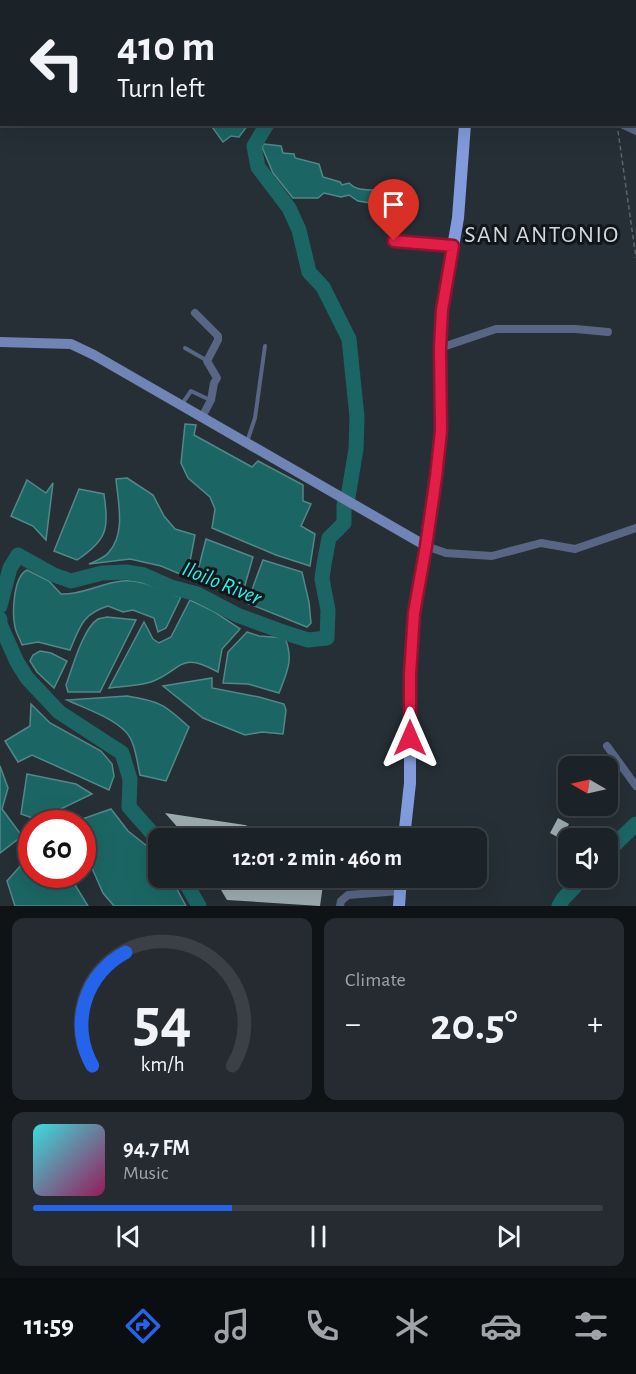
<!DOCTYPE html>
<html lang="en">
<head>
<meta charset="utf-8">
<style>
  :root { --surface:#1c2328; --page:#252b30; --text:#f1f3f6; --muted:#a0a4a8; --line:#3a4045; --accent:#2563eb }
  body { margin:0; font-family:"Alegreya Sans",sans-serif; background:var(--page); color:var(--text); height:100vh; display:flex; flex-direction:column; font-size:22px; white-space:nowrap }
  * { box-sizing:border-box; margin:0 }
  p { font-size:20px; color:var(--muted) }
  .icon { flex:none; width:33px; height:33px; fill:none; stroke:currentColor; stroke-width:2; stroke-linecap:round; stroke-linejoin:round }
  .map { position:relative; height:906px; overflow:hidden }
  .sheet { display:flex; flex-direction:column; gap:12px; padding:12px; background:#0f1316; flex:1 }
  .sheet>* { flex:none }
  .hud { position:absolute; left:0px; top:0px; width:636px; height:126px; box-shadow:0 6px 24px #0002,0 0 0 2px var(--line); background:#1c2328; color:var(--text); overflow:hidden }
  .needle { width:39px; rotate:279deg }
  .buttons { position:absolute; left:558px; top:756px; display:grid; gap:12px }
  .buttons a { display:grid; place-items:center; width:60px; height:60px; border-radius:12px; background:var(--surface); box-shadow:0 6px 24px #0002,0 0 0 2px var(--line); font-size:30px }
  .speed { position:absolute; left:18px; top:810px; display:flex; gap:12px; font-size:30px; font-weight:700; text-align:center }
  .speed>* { display:grid; place-content:center; width:78px; height:78px; border-radius:50%; background:var(--surface); box-shadow:0 6px 24px #0002,0 0 0 2px var(--line); line-height:1 }
  .speed .limit { border:9px solid #d22; background:#fff; color:#111 }
  .pin { position:absolute; display:grid; place-items:center; width:51px; height:51px; color:#fff; margin:-62px -26px; border-radius:50% 50% 50% 0; rotate:-45deg; box-shadow:0 0 6px #0007 }
  .pin .icon { rotate:45deg }
  .me { position:absolute; width:66px; margin:-33px; rotate:0deg; stroke-linejoin:round; filter:drop-shadow(0 0 4px #0008) }
  .turn { display:flex; align-items:center; gap:21px; height:126px; padding:0 18px; font-size:27px }
  .turn .icon { width:78px; height:78px; stroke-width:2.5 }
  .turn b { display:block; font-size:42px; line-height:51px }
  .big { font-size:45px; font-weight:700; line-height:1.1 }
  .sheet .tile { flex:1; display:flex; flex-direction:column; justify-content:center; gap:9px; min-width:0; padding:0 21px; border-radius:12px; background:var(--page) }
  .sheet .dial { align-items:center; gap:0 }
  .dial svg { height:156px; overflow:visible; fill:none; stroke:var(--line); stroke-width:7; stroke-linecap:round; text-anchor:middle }
  .dial text { fill:var(--text); stroke:none }
  .song { display:flex; align-items:center; gap:18px }
  .cover { width:72px; height:72px; border-radius:9px; background:linear-gradient(135deg,hsl(180 70% 55%),hsl(330 70% 35%)) }
  .played { height:6px; border-radius:3px; background:linear-gradient(90deg,var(--accent) 35%,var(--line) 35%) }
  .keys { display:flex; justify-content:space-around; direction:ltr }
  .heat { display:flex; justify-content:space-between; align-items:center; font-size:33px; direction:ltr }
  .sheet .tiles { flex:1; display:grid; gap:12px; grid-template-columns:1fr 1fr }
  .tile:last-child { grid-column:span 2 }
  .trip { position:absolute; left:148px; top:828px; width:339px; height:60px; border-radius:12px; background:var(--surface); box-shadow:0 6px 24px #0002,0 0 0 2px var(--line); font-weight:700; line-height:60px; text-align:center }
  .tabs { display:flex; height:96px; justify-content:space-around; align-items:center; background:#0b0e10; color:var(--muted) }
  .tabs .icon { width:42px; height:42px }
  .tabs .active { color:var(--accent) }
  .tabs b { font-size:27px; color:var(--text) }
  .map>svg:first-child { display:block }
  .built { fill:#2b3a45 }
  .water { fill:#1b6664; stroke:#528888; stroke-width:1.5 }
  .lines { fill:none; stroke-linecap:round; stroke-linejoin:round }
  .river { stroke:#1b6664; stroke-width:15 }
  .building { fill:#9dacb1 }
  .path { stroke:#5d656b; stroke-width:1.5; stroke-dasharray:4.5 3; stroke-linecap:butt }
  .lane { stroke:#586585; stroke-width:4 }
  .street { stroke:#586585; stroke-width:8 }
  .secondary { stroke:#7084b6; stroke-width:10 }
  .primary { stroke:#829bdc; stroke-width:12 }
  .route-casing { stroke:#92132f; stroke-width:15 }
  .route { stroke:#e11d48; stroke-width:10 }
  .labels { text-anchor:middle; dominant-baseline:central; stroke-width:6; stroke-linejoin:round; paint-order:stroke }
  .water-label { font-size:22px; font-style:italic; fill:#21f6f2; stroke:#121619 }
  .quarter-label { font-size:24px; letter-spacing:1.5px; fill:#d1d7dc; stroke:#121619 }
</style>
</head>
<body>
<div class="map">
<svg width="636" height="906" viewBox="0 0 636 906">
  <rect width="100%" height="100%" fill="#262f36"/>
  <g class="built">
    <path d="M520,0h106l3,1h-109z"/>
    <path d="M634,5h2l-1,95h-1z"/>
  </g>
  <g class="water">
    <path d="M210,124h38v1l-9,12 -8,-1 -8,6z"/>
    <path d="M264,144l17,2 2,7 11,1 1,4 24,6 4,13 17,5 2,3 7,-2c8,8 14,6 24,7l-3,13 -12,-2 -9,-6 -8,2 -17,-4 -6,5h-25l-20,-25 -11,-26z"/>
    <path d="M185,424l11,1 -2,10 58,32 6,-6 45,24v16l8,3 -10,22 14,8 -5,32 -34,-11 -64,-27 3,-19 -5,-12 -22,-19 -7,-15z"/>
    <path d="M127,478l26,17 11,21 11,13 20,6 -8,42 -26,-11 -31,-7 -41,5c6,-3 16,-6 20,-12 17,-19 9,-50 7,-73z"/>
    <path d="M27,480l19,13 7,-10 -7,57 -13,-14 -22,-10z"/>
    <path d="M79,489l25,5c5,36 3,46 -27,66l-23,-9z"/>
    <path d="M206,539l47,18 -10,35 -46,-18z"/>
    <path d="M263,560l39,12 7,30 2,21 -4,4 -60,-24z"/>
    <path d="M27,570l22,11 12,13c21,1 40,-11 61,-13 22,-2 39,10 59,16l-15,31 -8,4 -4,-14 -21,-8 -10,2 -15,-6c-26,8 -28,21 -38,44l-32,-8 -16,3c-2,-6 -6,-12 -7,-18 -3,-14 -2,-50 12,-57z"/>
    <path d="M190,600l23,11 27,18 -18,20 -4,23c-39,-22 -35,-2 -67,10 -13,4 -29,4 -42,6l35,-66 9,17 6,4 12,-6z"/>
    <path d="M107,617l29,3 -36,72h-32l-2,-7c6,-16 17,-57 32,-66 3,-1 6,-1 9,-2z"/>
    <path d="M247,632l12,4 26,2c9,22 2,34 -6,55l-31,-9 -25,-1 5,-31z"/>
    <path d="M40,651l11,2 16,8 -13,27 -17,-16 -7,-11 3,-6z"/>
    <path d="M212,678v10l47,9 25,7 2,6 -3,24 -21,-2 -17,3 -42,-17 -40,-32z"/>
    <path d="M127,696c33,5 38,9 62,31l-23,54 -26,-6c-3,-13 -5,-35 -15,-44 -14,-14 -41,-23 -58,-31z"/>
    <path d="M31,704l19,19 51,28 11,13 2,12 -5,14 -77,-35 -14,7 -13,-21 25,-15z"/>
    <path d="M0,766l8,22 -6,21 20,27 -22,17z"/>
    <path d="M27,774l49,10 16,10 -54,26 -17,-6z"/>
    <path d="M111,809l17,22 19,15 12,15v17h12l15,28h-72l-11,-13 -15,-34 -5,-2 -1,-33 -11,-1z"/>
    <path d="M31,854l1,20 37,1 19,31h-73l-8,-25z"/>
  </g>
  <g class="lines">
    <g class="river">
      <path d="M395,2l1,-2"/>
      <path d="M267,124l-13,22 4,21 31,41 10,22 10,42 14,15 26,52 8,78 -1,32 -8,48"/>
      <path d="M0,606l10,-38 8,-13 36,20 17,6 31,-8 24,-1 18,3 27,12 26,7 40,21 49,18 22,7 19,-2 1,-28 -6,-31 2,-15 5,-26 15,-15v-19"/>
      <path d="M0,619v5l17,38 10,16 32,34 63,41 8,26 -1,28 30,34"/>
      <path d="M608,851l28,-27"/>
      <path d="M183,878l16,28"/>
      <path d="M559,906l4,-7 20,-21"/>
    </g>
  </g>
  <g class="building">
    <path d="M165,813l80,12 35,13h-93z"/>
    <path d="M558,818l11,6 -8,15 -11,-6z"/>
    <path d="M214,878h110l-4,28 -93,-6z"/>
  </g>
  <g class="lines">
    <path class="path" d="M618,131l18,127"/>
    <g class="lane">
      <path d="M394,241l56,5"/>
      <path d="M185,348l21,12"/>
      <path d="M182,404l9,-13 19,9"/>
      <path d="M247,442l8,-24 10,-72"/>
    </g>
    <g class="street">
      <path d="M621,124l15,7"/>
      <path d="M195,313l23,23v4l-11,21 10,17 -3,5 -3,17 -9,17"/>
      <path d="M440,348l56,-19h80l32,3"/>
      <path d="M426,546l20,7 46,3 49,-13 34,6 61,-21"/>
      <path d="M607,746l29,40"/>
      <path d="M340,906l1,-5 7,-6 52,-4"/>
    </g>
    <path class="secondary" d="M0,342l71,2 23,11 332,191"/>
    <g class="primary">
      <path d="M508,2l1,-2"/>
      <path d="M404,838l6,-55v-109l4,-61 22,-136 5,-46 -1,-83 2,-38 16,-92 7,-94"/>
      <path d="M399,906l2,-28"/>
    </g>
  </g>
  <g class="lines">
    <g class="route-casing">
      <path id="route" d="M394,241l59,5 -11,64 -2,38 1,83 -5,46 -10,69 -12,67 -4,61v64"/>
    </g>
    <use href="#route" class="route"/>
  </g>
  <g class="labels">
    <g class="water-label">
      <text transform="translate(222 583) rotate(22)">Iloilo River</text>
    </g>
    <g class="quarter-label">
      <text x="542" y="235">SAN ANTONIO</text>
    </g>
  </g>
</svg>
<div class="buttons">
<a><svg class="needle" viewBox="-14 -14 28 28"><path d="M0-13l5 13h-10z" fill="#e53935"/><path d="M0 13l5-13h-10z" fill="#a0a4a8"/></svg></a>
<a><svg class="icon" aria-label="sound" viewBox="0 0 24 24"><path d="M4 9h4l5-4v14l-5-4H4zM17 9q2 3 0 6"/></svg></a>
</div>
<div class="speed"><div class="limit">60</div></div>
<div class="pin" style="left:394px;top:241px;background:#d93025"><svg class="icon" aria-label="arrive" viewBox="0 0 24 24"><path d="M6 21V4h12l-3 4 3 4H6"/></svg></div>
<svg class="me" style="left:410px;top:738px" viewBox="-20 -20 40 40"><path d="M0-17L14 15 0 8-14 15z" fill="#e11d48" stroke="#fff" stroke-width="4"/></svg>
<div class="trip">12:01 · 2 min · 460 m</div>
<div class="hud">
<div class="turn"><svg class="icon" aria-label="left" viewBox="0 0 24 24"><path d="M17 20v-9H6M10 6l-5 5 5 5"/></svg><div><b>410 m</b>Turn left</div></div>
</div>
</div>
<section class="sheet">
<div class="tiles">
<div class="tile dial"><svg viewBox="0 0 100 80">
<path d="M14 69A42 42 0 1 1 86 69"/>
<path d="M14 69A42 42 0 0 1 31 11" stroke="#2563eb"/>
<text x="50" y="56" font-size="32" font-weight="700">54</text>
<text x="50" y="72" font-size="11">km/h</text>
</svg></div>
<div class="tile"><p>Climate</p>
<div class="heat"><a>−</a><b class="big">20.5°</b><a>+</a></div>
</div>
<div class="tile">
<div class="song"><i class="cover"></i><div><b>94.7 FM</b><p>Music</p></div></div>
<div class="played"></div>
<div class="keys"><svg class="icon" aria-label="previous" viewBox="0 0 24 24"><path d="M18 5L8 12l10 7zM5 5v14"/></svg><svg class="icon" aria-label="pause" viewBox="0 0 24 24"><path d="M8 5v14M16 5v14"/></svg><svg class="icon" aria-label="next" viewBox="0 0 24 24"><path d="M6 5l10 7-10 7zM19 5v14"/></svg></div>
</div>
</div>
</section>
<nav class="tabs">
<b>11:59</b>
<svg class="icon active" aria-label="directions" viewBox="0 0 24 24"><path d="M12 3l9 9-9 9-9-9zM9 14v-3h6M13 9l2 2-2 2"/></svg>
<svg class="icon" aria-label="music" viewBox="0 0 24 24"><path d="M9 18V5l10-2v13"/><circle cx="6" cy="18" r="3"/><circle cx="16" cy="16" r="3"/></svg>
<svg class="icon" aria-label="phone" viewBox="0 0 24 24"><path d="M5 4h4l2 5-3 2q2 4 5 5l2-3 5 2v4C11 20 4 13 5 4z"/></svg>
<svg class="icon" aria-label="climate" viewBox="0 0 24 24"><path d="M12 3v18M4 7l16 10M4 17L20 7"/></svg>
<svg class="icon" aria-label="car" viewBox="0 0 24 24"><path d="M5 17H2v-5l4-1 3-4h7l3 4 3 1v5h-3M9 17h6M6 11h13"/><circle cx="7" cy="17" r="2"/><circle cx="17" cy="17" r="2"/></svg>
<svg class="icon" aria-label="filters" viewBox="0 0 24 24"><path d="M4 7h16M4 17h16"/><circle cx="9" cy="7" r="2"/><circle cx="15" cy="17" r="2"/></svg>
</nav>
</body>
</html>
